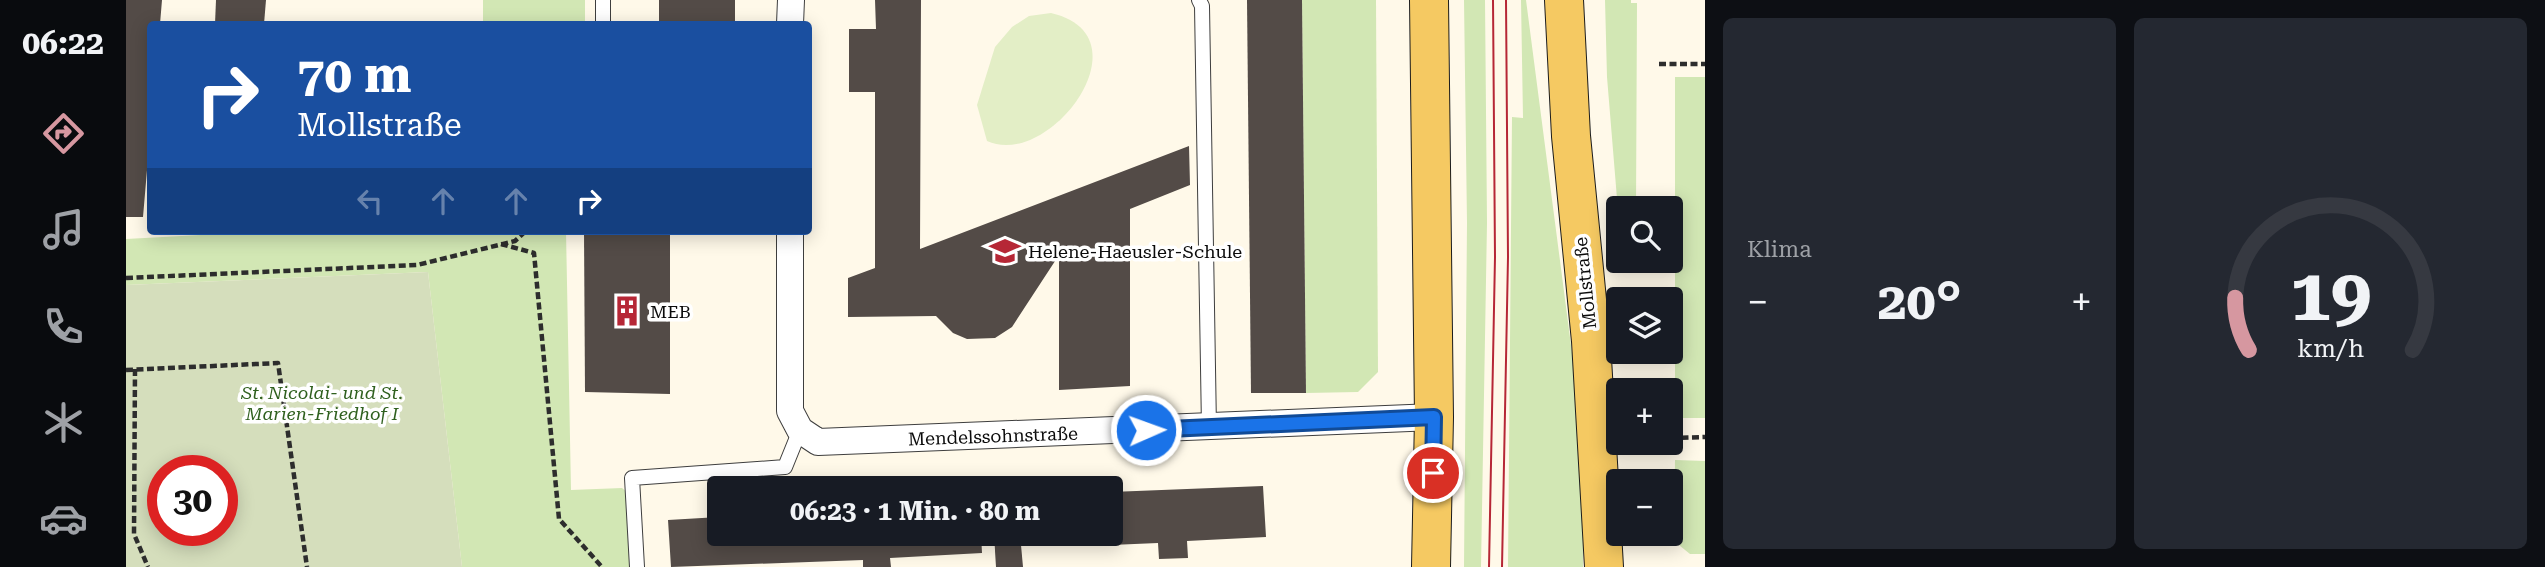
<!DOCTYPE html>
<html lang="de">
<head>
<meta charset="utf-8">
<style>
  :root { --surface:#171b24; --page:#242831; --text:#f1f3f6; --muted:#9ea1a6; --line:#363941; --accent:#d697a0 }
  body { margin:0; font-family:"Roboto Serif",serif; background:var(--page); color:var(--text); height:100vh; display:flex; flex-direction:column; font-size:26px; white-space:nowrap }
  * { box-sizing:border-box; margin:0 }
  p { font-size:23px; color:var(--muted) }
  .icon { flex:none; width:38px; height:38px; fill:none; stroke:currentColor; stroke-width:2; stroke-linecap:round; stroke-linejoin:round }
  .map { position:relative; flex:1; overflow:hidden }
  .drawer { display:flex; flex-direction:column; gap:18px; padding:18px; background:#0d0f14; width:840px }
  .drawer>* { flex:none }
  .banner { position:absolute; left:21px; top:21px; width:665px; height:214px; border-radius:7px; box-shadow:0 4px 18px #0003; background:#1a4fa0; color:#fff; overflow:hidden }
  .controls { position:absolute; left:1480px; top:196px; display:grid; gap:14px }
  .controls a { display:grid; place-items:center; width:77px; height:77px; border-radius:7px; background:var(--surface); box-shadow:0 4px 18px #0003; font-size:35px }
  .speed { position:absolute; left:21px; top:455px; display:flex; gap:14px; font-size:35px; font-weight:700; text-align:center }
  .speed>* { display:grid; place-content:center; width:91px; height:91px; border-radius:50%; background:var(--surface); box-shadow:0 4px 18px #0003; line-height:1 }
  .speed .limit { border:10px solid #d22; background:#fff; color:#111 }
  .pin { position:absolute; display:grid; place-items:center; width:60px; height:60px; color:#fff; margin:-30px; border:4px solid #fff; border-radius:50%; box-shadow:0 2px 7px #0007 }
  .me { position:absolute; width:77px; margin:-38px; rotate:88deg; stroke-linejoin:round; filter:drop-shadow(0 0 5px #0008) }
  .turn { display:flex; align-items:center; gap:24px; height:147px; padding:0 35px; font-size:32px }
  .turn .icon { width:91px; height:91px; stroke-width:2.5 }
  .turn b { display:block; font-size:49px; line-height:60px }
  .lanes { display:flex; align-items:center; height:66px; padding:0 35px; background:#0003; justify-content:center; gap:35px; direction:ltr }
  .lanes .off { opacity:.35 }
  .big { font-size:52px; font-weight:700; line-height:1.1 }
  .drawer .card { flex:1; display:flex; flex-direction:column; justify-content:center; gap:10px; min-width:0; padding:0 24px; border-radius:10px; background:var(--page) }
  .drawer .dial { align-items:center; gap:0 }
  .dial svg { height:182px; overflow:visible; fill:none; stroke:var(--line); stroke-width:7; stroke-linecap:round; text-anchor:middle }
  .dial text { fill:var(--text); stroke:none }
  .heat { display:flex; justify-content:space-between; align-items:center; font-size:38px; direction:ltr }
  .drawer .tiles { flex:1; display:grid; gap:18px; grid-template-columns:repeat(2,1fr) }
  .trip { position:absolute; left:581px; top:476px; width:416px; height:70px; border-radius:7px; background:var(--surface); box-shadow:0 4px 18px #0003; font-weight:700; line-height:70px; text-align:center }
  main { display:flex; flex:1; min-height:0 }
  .menu { display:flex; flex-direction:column; width:126px; justify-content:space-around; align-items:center; background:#090b0e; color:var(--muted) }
  .menu .icon { width:49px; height:49px }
  .menu .active { color:var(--accent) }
  .menu b { font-size:32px; color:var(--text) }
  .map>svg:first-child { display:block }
  .green { fill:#d2e7b4 }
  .cemetery { fill:#d5debc; fill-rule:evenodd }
  .pitch { fill:#e3eec6 }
  .building { fill:#534b47 }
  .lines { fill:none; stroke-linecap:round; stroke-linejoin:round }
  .lane-casing { stroke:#3e3e3e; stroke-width:16 }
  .street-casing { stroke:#3e3e3e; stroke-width:28 }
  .primary-casing { stroke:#1c1c1c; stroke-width:40 }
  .path { stroke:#2d2d2d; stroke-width:4.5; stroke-dasharray:7 3.5; stroke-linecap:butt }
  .lane { stroke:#fff; stroke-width:14 }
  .street { stroke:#fff; stroke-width:26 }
  .primary { stroke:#f5c962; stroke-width:38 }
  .tram { stroke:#b62736; stroke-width:2 }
  .route-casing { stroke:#114b97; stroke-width:18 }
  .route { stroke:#1a73e8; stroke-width:12 }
  .labels { text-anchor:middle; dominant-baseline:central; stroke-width:7; stroke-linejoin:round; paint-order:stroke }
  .poi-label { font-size:18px; fill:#0b0b0b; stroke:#fff; text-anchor:start }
  .street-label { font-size:18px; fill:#0b0b0b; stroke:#fff }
  .park-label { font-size:18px; font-style:italic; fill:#2f601e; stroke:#fff }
</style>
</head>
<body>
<main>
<nav class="menu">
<b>06:22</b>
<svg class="icon active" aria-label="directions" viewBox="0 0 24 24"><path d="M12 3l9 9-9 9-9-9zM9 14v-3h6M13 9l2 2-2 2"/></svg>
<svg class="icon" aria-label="music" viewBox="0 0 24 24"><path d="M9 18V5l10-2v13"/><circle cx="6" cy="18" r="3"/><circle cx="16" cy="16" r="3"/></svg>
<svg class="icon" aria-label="phone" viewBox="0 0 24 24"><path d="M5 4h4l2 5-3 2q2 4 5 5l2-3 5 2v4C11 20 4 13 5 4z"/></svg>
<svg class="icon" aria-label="climate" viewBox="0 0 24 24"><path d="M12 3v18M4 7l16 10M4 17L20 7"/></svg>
<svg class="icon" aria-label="car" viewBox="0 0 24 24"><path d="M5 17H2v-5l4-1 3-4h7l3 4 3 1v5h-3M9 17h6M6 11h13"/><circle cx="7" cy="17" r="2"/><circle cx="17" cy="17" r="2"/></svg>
</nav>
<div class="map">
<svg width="1579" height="567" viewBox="0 0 1579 567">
  <rect width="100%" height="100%" fill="#fff9e9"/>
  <g class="green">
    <rect x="357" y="0" width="102" height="24"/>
    <path d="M1176,0h74l2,372 -20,20 -52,1z"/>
    <path d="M1338,0h21l2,223 -6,344h-17l3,-344z"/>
    <path d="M1395,0h5l58,445 -1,122h-75l4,-450 11,1z"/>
    <path d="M1479,0h26v3h6l-1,205h-17v15l-12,-146z"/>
    <rect x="1549" y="77" width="30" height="341"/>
    <path d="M151,231h289l5,259 51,-2 6,5 9,74h-175l-34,-295 -302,13v-46z"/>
    <path d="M1549,460l30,1v93h-15l-16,-13z"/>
  </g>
  <path class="cemetery" d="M302,272l34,295h-336v-282zM37,471h59v59h-59z"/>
  <path class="pitch" d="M925,13c99,23 -2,157 -64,128l-10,-36 18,-58 17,-20 17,-11z"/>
  <g class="building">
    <path d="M0,0h36l-2,24h-10v111l-7,82h-17z"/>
    <path d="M90,0h50l-2,24h-49z"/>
    <rect x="533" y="0" width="76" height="24"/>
    <path d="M749,0h46l-1,249 269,-103 1,39 -60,24v177l-71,4v-135l-47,72 -17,11 -28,1 -14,-6 -17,-17 -88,1v-39l27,-10v-176h-26v-63h27z"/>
    <path d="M1121,0h55l4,393h-55z"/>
    <path d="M458,231h86v163l-85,-2z"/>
    <path d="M1137,486l3,51 -79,4 1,17 -29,1 -1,-16 -47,2v-53z"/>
    <path d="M593,517v17h262l1,19 -92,5 1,9h-28v-7l-192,7 -3,-47z"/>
    <path d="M868,534h26l3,33h-27z"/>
  </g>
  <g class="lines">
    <g class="lane-casing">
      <g id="lane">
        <path d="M1073,0l3,6 7,422"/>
        <path d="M477,24v-24"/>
        <path d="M511,567l-5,-89 153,-11 15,-37"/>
      </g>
    </g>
    <g class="street-casing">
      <g id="street">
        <path d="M664,24l1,-24"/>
        <path d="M664,231v180l10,19 18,12 616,-25"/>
      </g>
    </g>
    <g class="primary-casing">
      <g id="primary">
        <path d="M1303,0l5,417 -3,150"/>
        <path d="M1438,0l7,136 20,205 13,226"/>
      </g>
    </g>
    <g class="path">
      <path d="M1533,64h46"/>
      <path d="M375,244l33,9 25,266 43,48"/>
      <path d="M0,278l291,-13 98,-24 11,-10"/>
      <path d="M9,369l-1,165 14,33"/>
      <path d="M0,370l152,-7 29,204"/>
      <path d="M1545,438l34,-1"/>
    </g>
    <use href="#lane" class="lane"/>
    <use href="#street" class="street"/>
    <use href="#primary" class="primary"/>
    <g class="tram">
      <path d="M1363,567l6,-310 -2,-257"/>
      <path d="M1376,567l6,-310 -2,-257"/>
    </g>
  </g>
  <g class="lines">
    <g class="route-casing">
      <path id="route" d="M1020,430l288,-13 -1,56"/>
    </g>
    <use href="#route" class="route"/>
  </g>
  <defs>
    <g id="school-bare" transform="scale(2.415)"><path d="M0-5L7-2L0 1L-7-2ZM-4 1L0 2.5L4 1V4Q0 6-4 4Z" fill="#b62736" stroke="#fff" stroke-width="2.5" paint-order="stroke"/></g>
    <g id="building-bare" transform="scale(2.415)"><path d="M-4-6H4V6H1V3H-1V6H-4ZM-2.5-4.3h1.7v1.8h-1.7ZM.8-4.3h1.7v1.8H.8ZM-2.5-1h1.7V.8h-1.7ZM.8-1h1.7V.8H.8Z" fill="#b62736" stroke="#fff" stroke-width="2.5" paint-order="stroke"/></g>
  </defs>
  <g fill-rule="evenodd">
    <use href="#school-bare" x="879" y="251"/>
    <use href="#building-bare" x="501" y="311"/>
  </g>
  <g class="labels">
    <g class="poi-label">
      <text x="902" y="251">Helene-Haeusler-Schule</text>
      <text x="524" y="311">MEB</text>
    </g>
    <g class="street-label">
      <text transform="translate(1459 283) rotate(-96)">Mollstraße</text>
      <text transform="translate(867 436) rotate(-2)">Mendelssohnstraße</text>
    </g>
    <g class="park-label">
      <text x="196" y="392">St. Nicolai- und St.<tspan x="196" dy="21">Marien-Friedhof I</tspan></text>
    </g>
  </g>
</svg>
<div class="controls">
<a><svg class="icon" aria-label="search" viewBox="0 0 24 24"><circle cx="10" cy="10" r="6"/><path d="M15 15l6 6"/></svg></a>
<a><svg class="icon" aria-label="layers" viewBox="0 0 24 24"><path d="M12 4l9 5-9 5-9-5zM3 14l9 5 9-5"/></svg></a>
<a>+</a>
<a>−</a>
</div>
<div class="speed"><div class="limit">30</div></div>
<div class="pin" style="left:1307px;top:473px;background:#d93025"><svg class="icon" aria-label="arrive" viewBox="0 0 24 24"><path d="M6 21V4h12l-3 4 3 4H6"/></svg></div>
<svg class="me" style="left:1020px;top:430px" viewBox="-20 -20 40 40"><circle r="17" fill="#1a73e8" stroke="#fff" stroke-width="3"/><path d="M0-11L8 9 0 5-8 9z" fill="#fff"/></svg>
<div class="trip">06:23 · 1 Min. · 80 m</div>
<div class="banner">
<div class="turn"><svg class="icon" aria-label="right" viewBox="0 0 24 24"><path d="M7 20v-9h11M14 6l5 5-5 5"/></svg><div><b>70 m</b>Mollstraße</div></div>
<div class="lanes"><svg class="icon off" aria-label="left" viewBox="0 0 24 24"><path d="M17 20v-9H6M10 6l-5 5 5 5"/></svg><svg class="icon off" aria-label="ahead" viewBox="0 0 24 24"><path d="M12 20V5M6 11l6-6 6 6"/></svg><svg class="icon off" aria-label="ahead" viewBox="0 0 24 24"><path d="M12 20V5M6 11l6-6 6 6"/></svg><svg class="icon" aria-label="right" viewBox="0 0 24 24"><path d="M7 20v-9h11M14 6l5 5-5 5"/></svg></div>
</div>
</div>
<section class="drawer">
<div class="tiles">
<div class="card"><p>Klima</p>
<div class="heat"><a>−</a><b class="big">20°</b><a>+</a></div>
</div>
<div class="card dial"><svg viewBox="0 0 100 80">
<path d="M14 69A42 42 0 1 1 86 69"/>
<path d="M14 69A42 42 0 0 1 8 46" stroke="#d697a0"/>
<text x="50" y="56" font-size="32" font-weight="700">19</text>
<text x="50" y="72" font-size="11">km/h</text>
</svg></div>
</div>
</section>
</main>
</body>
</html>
